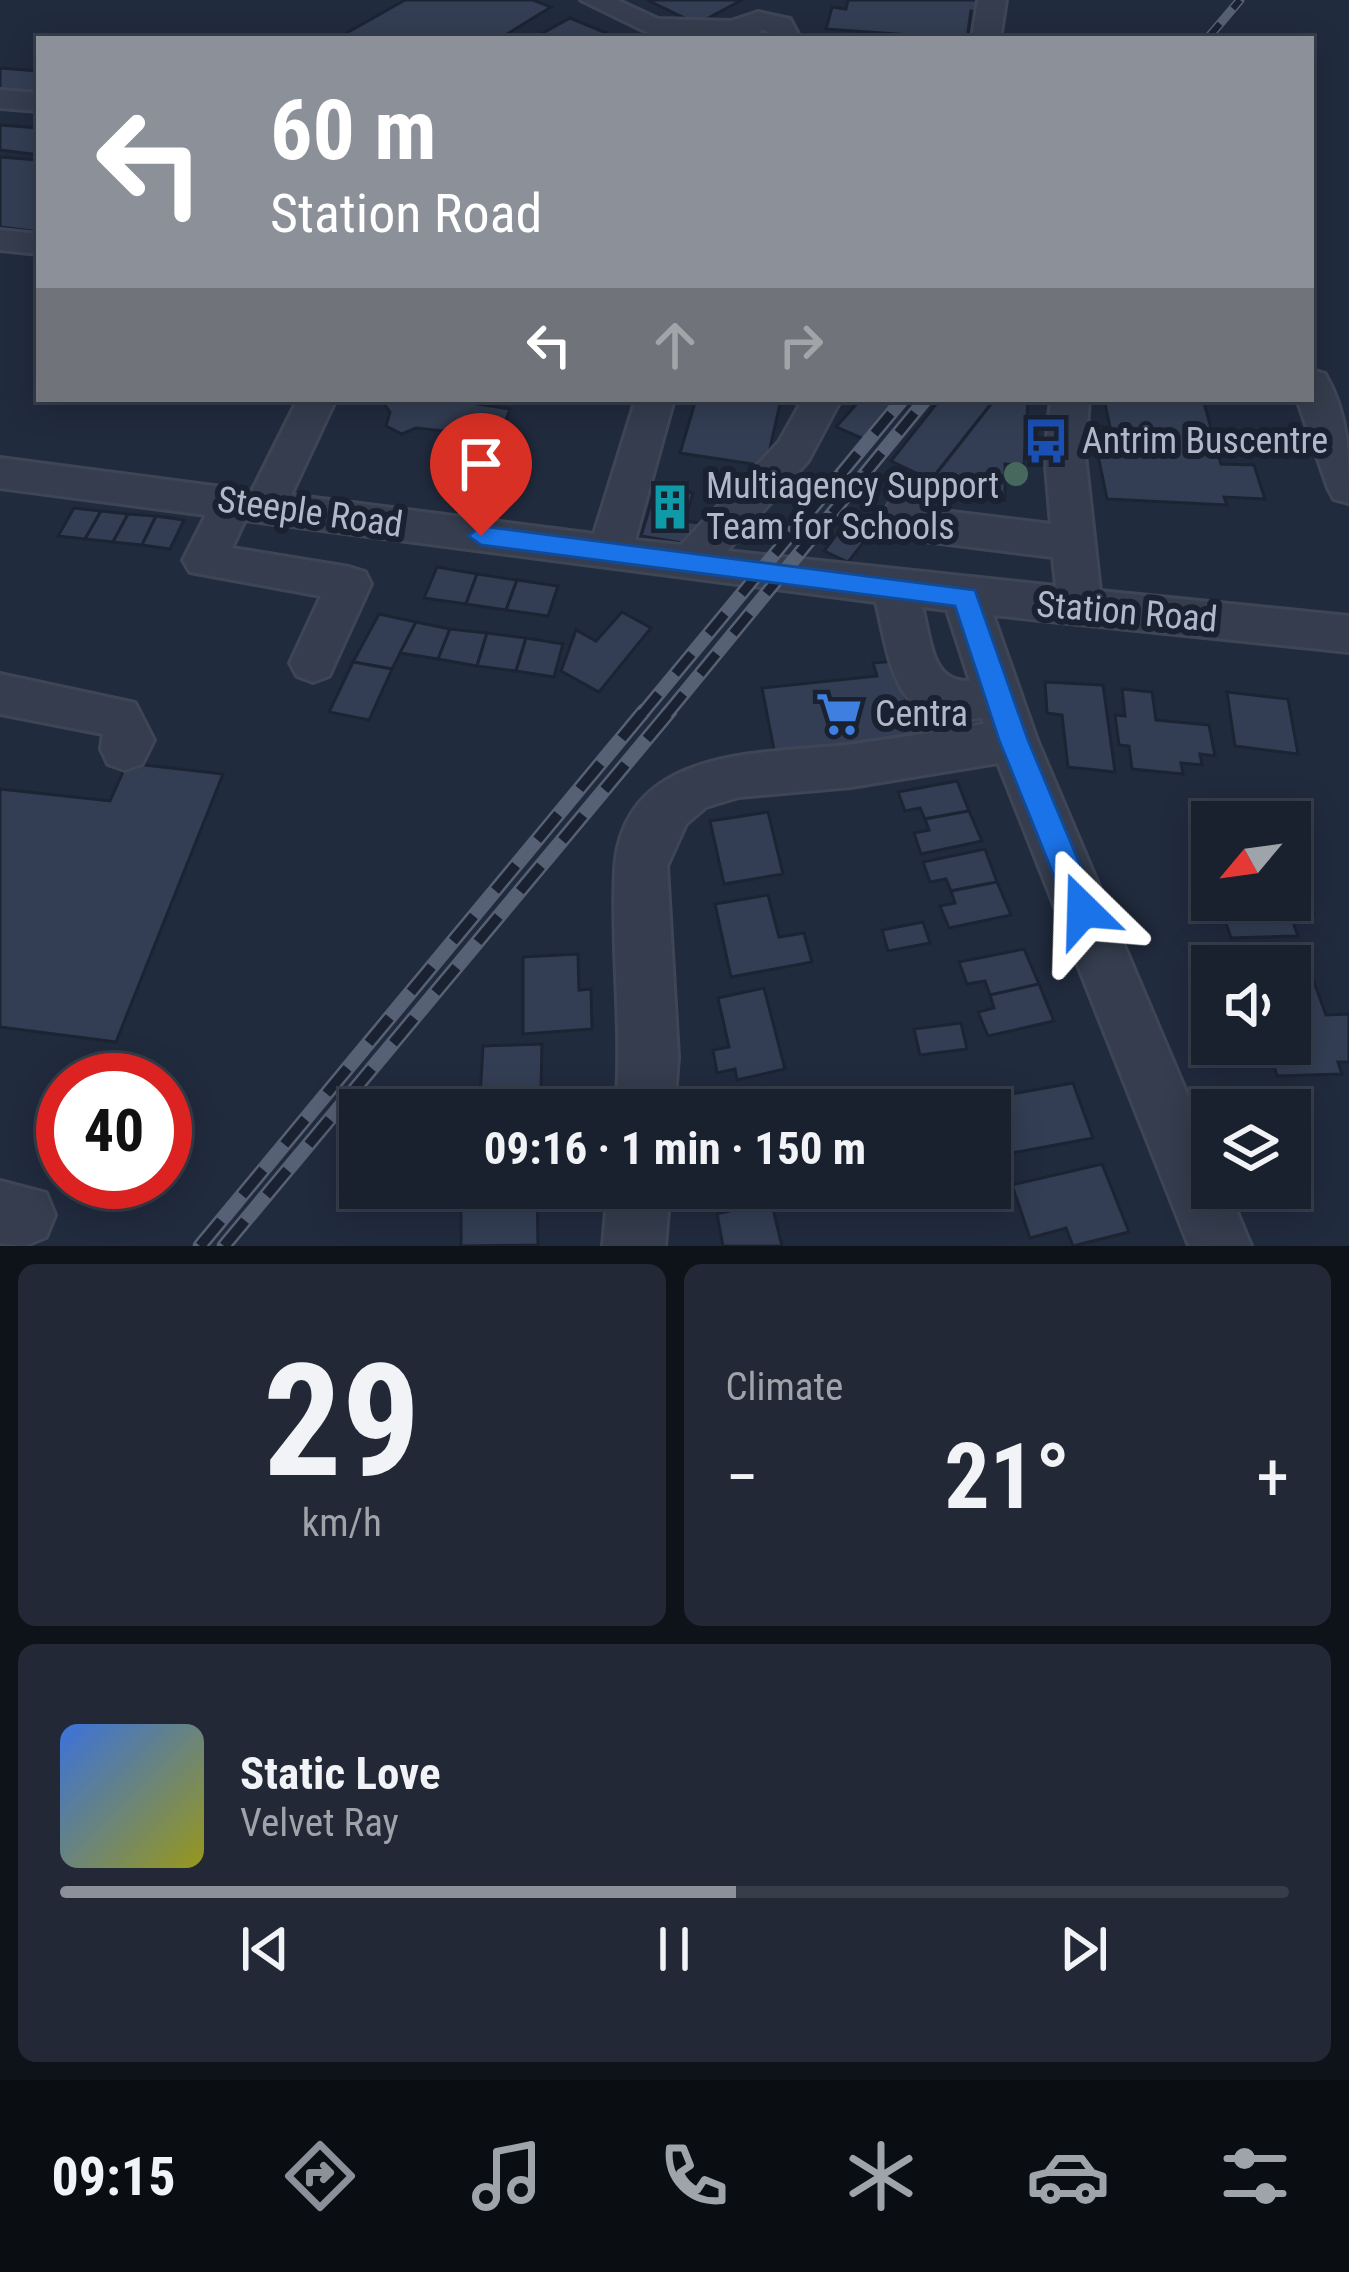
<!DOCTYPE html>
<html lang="en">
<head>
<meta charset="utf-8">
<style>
  :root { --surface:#19202e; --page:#222836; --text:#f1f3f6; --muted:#9fa3aa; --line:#373e4a; --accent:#8c9099 }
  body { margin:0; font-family:"Roboto Condensed",sans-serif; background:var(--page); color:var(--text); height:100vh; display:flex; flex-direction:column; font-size:45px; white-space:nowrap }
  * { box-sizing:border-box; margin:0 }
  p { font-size:39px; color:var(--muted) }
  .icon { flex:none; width:66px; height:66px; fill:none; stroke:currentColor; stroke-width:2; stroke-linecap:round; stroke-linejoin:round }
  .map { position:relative; height:1246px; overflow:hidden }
  .side { display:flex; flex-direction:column; gap:18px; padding:18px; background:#0e1219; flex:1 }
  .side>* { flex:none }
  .hud { position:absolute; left:36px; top:36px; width:1278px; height:366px; border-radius:0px; box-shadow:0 6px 30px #0003,0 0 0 3px var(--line); background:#8c9099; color:#fff; overflow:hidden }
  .needle { width:78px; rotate:241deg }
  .buttons { position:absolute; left:1191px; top:801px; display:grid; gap:24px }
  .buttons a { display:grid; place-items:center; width:120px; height:120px; border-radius:0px; background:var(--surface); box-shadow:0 6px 30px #0003,0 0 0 3px var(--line); font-size:60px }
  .speed { position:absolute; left:36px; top:1053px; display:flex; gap:24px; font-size:60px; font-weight:700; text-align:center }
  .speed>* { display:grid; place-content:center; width:156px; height:156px; border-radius:50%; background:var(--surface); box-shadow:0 6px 30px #0003,0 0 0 3px var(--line); line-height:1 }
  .speed .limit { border:18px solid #d22; background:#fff; color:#111 }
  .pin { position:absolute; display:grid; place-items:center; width:102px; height:102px; color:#fff; margin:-123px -51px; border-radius:50% 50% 50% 0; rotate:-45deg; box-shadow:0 0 12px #0007 }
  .pin .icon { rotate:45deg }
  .me { position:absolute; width:132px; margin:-66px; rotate:338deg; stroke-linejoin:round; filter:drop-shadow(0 0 9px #0008) }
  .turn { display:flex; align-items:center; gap:42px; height:252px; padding:0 36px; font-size:54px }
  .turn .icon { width:156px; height:156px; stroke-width:2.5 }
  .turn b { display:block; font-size:84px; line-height:102px }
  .lanes { display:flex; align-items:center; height:114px; padding:0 36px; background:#0003; justify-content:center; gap:60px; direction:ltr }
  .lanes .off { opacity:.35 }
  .big { font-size:90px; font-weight:700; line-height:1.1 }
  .side .tile { flex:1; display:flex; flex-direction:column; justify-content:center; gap:18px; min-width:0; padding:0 42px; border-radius:18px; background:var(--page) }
  .side .dial { align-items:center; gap:0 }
  .dial b { font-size:156px; line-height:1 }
  .song { display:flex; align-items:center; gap:36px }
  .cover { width:144px; height:144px; border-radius:18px; background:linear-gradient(135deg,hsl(220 70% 55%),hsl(60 70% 35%)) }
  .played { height:12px; border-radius:6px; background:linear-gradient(90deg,var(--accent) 55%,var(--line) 55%) }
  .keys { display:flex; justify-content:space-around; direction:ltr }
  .heat { display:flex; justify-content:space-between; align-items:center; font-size:66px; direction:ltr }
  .side .tiles { flex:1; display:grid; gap:18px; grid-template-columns:1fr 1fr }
  .tile:last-child { grid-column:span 2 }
  .trip { position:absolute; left:339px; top:1089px; width:672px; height:120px; border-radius:0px; background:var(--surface); box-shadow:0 6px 30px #0003,0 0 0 3px var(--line); font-weight:700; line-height:120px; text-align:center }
  .tab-bar { display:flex; height:192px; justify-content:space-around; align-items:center; background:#0a0d12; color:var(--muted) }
  .tab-bar .icon { width:84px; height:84px }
  .tab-bar .current { color:var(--accent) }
  .tab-bar b { font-size:54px; color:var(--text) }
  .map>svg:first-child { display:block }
  .building { fill:#333e54; stroke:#1c2434; stroke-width:3 }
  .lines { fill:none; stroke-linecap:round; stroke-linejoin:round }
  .minor-casing { stroke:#3e4656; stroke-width:6 }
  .minor { fill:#353d4e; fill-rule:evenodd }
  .rail-far2-casing { stroke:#576175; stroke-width:9 }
  .rail-far1-casing { stroke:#576175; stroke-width:14 }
  .rail-casing { stroke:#576175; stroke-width:15 }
  .rail-far2 { stroke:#1a2232; stroke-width:6; stroke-dasharray:20; stroke-linecap:butt }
  .rail-far1 { stroke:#1a2232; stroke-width:9; stroke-dasharray:26; stroke-linecap:butt }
  .rail { stroke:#1a2232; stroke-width:10; stroke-dasharray:33; stroke-linecap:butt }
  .tree { fill:#47695d }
  .route { fill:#1a73e8; stroke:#114b97; stroke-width:3 }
  .labels { text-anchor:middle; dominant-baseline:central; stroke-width:12; stroke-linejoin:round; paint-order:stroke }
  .poi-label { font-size:36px; fill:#b1b8c9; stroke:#1a2232; text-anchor:start }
  .street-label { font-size:36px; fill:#b1b8c9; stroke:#1a2232 }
</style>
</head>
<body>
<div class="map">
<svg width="1349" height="1246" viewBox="0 0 1349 1246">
  <rect width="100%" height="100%" fill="#212b3e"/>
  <g class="building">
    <path d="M405,0h128l18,7 -52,32h-163z"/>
    <path d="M647,0h95l-45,24z"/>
    <path d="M848,0h131l-1,12 -7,-1 -4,28 -141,-10 6,-22 14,2z"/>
    <path d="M570,18l51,21h-89z"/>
    <path d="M0,68l39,3v26l-39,-4z"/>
    <path d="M0,125l39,3v27l-39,-5z"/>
    <path d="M0,157l39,3v72l-39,-5z"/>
    <path d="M393,399h52l65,10 -10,28 -84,-9 -14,6 -16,-8 4,-14 -7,-9z"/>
    <path d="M696,399h85l-15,67 -86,-13z"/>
    <path d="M861,399h39l-34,41 -30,-13z"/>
    <path d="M940,399h55l-64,81 -40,-19z"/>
    <path d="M995,399h33l-4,66 -19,-1v36l-80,-12z"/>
    <path d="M1104,399h99l18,65 33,1 11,34 -41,-2 3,8 -120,-6 -15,-73 18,1z"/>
    <path d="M656,487l37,6 -8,28 14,2 -5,22 -53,-9z"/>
    <path d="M74,508l27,3 -16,28 -27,-3z"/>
    <path d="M101,511l27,3 -15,28 -28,-3z"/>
    <path d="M128,514l28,2 -14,29 -29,-3z"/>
    <path d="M156,516l28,4 -14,29 -28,-4z"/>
    <path d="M843,526l24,12 -19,24 -24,-11z"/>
    <path d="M437,567l40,7 -11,30 -42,-6z"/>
    <path d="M477,574l40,6 -11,30 -40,-6z"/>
    <path d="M517,580l41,6 -10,30 -42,-6z"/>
    <path d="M622,612l29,16 -52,64 -38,-21 15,-41 20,11z"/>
    <path d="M379,614l37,8 -24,47 -39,-7z"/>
    <path d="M416,622l34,7 -12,30 -38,-6z"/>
    <path d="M450,629l37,4 -10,33 -39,-7z"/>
    <path d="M487,633l39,5 -10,33 -39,-5z"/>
    <path d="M526,638l37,6 -9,33 -38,-6z"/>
    <path d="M895,661l22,79 -142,15 -13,-67 115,-12 -4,-13z"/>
    <path d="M353,662l39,7 -23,51 -40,-8z"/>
    <path d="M1045,682l58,3 12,87 -47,-5 -6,-52 -15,-2z"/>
    <path d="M1122,689l30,3 4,28 53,5 6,31 -15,-2 2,11 -21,-2 2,11 -51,-5 -3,-23 -10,-1 -4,-30 10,1z"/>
    <path d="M1227,692l61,7 10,55 -63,-8z"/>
    <path d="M127,763l96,11 -107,268 -116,-15v-238l110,12z"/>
    <path d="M957,781l12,30 -44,8 -5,-11 -15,3 -7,-19z"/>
    <path d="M969,811l13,30 -61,13 -7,-21 15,-3 -4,-11z"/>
    <path d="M768,812l15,62 -59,10 -14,-63z"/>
    <path d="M985,849l12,33 -46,9 -5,-12 -16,3 -7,-20z"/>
    <path d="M1299,875l15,39h-24l8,22 -67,2 -10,-30 -8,-8h77v-24z"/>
    <path d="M997,882l14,33 -62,13 -9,-22 15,-3 -4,-12z"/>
    <path d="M768,895l11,42 25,-4 8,29 -81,15 -16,-73z"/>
    <path d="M923,922l7,21 -42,8 -6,-21z"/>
    <path d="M1024,949l15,35 -49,11 -5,-14 -18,3 -8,-22z"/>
    <path d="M578,954l1,36 12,-1 1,40 -69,5v-77z"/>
    <path d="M1310,971l16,44 23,-1v48h-11l4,12 -65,2 -10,-32h23v-72z"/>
    <path d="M1039,984l15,37 -66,15 -10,-24 16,-4 -4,-13z"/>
    <path d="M764,988l21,81 -48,11 -2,-11 -18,4 -4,-23 16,-3 -11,-49z"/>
    <path d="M961,1023l6,26 -47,6 -6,-26z"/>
    <path d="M542,1044l-1,46 16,-1v21h-106v-12l29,-1 3,-51z"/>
    <path d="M1073,1083l20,55 -103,19v-47h-68z"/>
    <path d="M762,1087l6,23h-70l-2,-8z"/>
    <path d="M1102,1164l27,68 -56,14 -7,-18 -36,10 -18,-53z"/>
    <path d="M461,1188h76l1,57 -77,1z"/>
    <path d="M771,1201l11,45h-59l-6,-32z"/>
  </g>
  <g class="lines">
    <g class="minor-casing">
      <g id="minor">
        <path d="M581,0h36l41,19 73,2 27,-9 32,7 8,15 -3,5h-31l5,-7 -8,-3v10l-108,-4z"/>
        <path d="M978,0h28l-6,39h-28z"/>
        <path d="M0,90l39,3v18l-39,-3z"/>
        <path d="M0,230l39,4v20l-39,-4z"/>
        <path d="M1311,370l14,4c24,41 24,82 24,129l-15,-4 -6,-11 -31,-89h14z"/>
        <path d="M298,399h38l-45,96 303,39 42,-135h38l-39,141 46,5 98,-103 24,-43h38l-33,62 -81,90 329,35 -3,-29 -128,-16 -15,-5 -25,-25 6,-11 15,-5 29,15 116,14 -6,-69 6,-56h38l-4,56 15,136 249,25v36l-356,-37 44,125 175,413v35h15l24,58h-62l-191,-483 -147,24 -112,10 -33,10 -20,17 -19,42 11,191 -4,53h-58c7,-80 -5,-159 -1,-239 6,-124 145,-117 232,-126 46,-6 91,-14 137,-21l-2,-6c-88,13 -90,-50 -106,-116l-631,-82 -13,28 117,19 16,5 6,12 -42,92 -16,6 -16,-6 -7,-13 31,-67 -131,-24 -7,-12 23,-45 -206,-27v-30l252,33zM922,607l25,3 23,71c-40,2 -39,-43 -48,-74z"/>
        <path d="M0,674l135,29 19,37 -12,24 -17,6 -17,-6 -7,-15 2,-15 -103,-20z"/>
        <path d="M0,1181l46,12 9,22 -9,22 -22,9 -24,-3z"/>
        <path d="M608,1188h62l-5,58h-62z"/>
      </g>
    </g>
    <use href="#minor" class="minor"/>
    <g class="rail-far2-casing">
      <path id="rail-far2" d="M1207,39l33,-39"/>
    </g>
    <g class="rail-far1-casing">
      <g id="rail-far1">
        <path d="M642,714l261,-315"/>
        <path d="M667,714l259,-315"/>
      </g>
    </g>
    <g class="rail-casing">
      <g id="rail">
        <path d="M200,1246l444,-535"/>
        <path d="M224,1246l446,-535"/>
      </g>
    </g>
    <use href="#rail-far2" class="rail-far2"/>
    <use href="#rail-far1" class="rail-far1"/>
    <use href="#rail" class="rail"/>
  </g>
  <circle class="tree" cx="1016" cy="474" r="12"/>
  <path class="route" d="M481,526l494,64 53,150 71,170 -5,11 -11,4 -11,-4 -73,-181 -44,-134 -474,-61 -13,-9z"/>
  <defs>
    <g id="bus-bare" transform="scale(3.6)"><path d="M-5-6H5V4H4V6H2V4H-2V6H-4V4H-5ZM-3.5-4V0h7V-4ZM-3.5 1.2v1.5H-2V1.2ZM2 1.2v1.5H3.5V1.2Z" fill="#1a4fb4" stroke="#1a2232" stroke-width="2.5" paint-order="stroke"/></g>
    <g id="building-bare" transform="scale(3.6)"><path d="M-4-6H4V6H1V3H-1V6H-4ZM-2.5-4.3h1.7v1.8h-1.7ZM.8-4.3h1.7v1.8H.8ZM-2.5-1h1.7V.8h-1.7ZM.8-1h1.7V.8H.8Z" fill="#0f9aa8" stroke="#1a2232" stroke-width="2.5" paint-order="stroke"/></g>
    <g id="supermarket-bare" transform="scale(3.6)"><path d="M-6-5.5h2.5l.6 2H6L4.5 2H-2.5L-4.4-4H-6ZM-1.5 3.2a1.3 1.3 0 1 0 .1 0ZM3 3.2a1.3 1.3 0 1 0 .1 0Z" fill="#3f7fe0" stroke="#1a2232" stroke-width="2.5" paint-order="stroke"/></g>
  </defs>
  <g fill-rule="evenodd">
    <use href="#bus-bare" x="1046" y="441"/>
    <use href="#building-bare" x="670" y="507"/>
    <use href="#supermarket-bare" x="839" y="714"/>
  </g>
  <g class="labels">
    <g class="poi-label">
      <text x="1082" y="441">Antrim Buscentre</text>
      <text x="706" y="486">Multiagency Support<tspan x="706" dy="41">Team for Schools</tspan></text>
      <text x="875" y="714">Centra</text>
    </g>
    <g class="street-label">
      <text transform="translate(310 512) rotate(8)">Steeple Road</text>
      <text transform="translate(1127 612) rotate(5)">Station Road</text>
    </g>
  </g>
</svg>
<div class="buttons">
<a><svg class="needle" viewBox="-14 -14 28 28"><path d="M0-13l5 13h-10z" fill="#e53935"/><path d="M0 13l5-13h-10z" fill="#9fa3aa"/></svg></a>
<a><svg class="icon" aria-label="sound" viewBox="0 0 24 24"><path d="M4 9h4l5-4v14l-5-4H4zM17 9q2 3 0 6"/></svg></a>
<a><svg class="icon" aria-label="layers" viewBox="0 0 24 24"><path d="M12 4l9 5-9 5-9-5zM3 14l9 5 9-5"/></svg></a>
</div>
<div class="speed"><div class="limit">40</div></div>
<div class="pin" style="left:481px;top:536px;background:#d93025"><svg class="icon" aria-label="arrive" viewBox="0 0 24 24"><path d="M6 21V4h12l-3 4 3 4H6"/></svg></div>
<svg class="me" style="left:1083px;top:910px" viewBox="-20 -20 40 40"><path d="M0-17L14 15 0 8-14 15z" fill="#1a73e8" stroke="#fff" stroke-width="4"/></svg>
<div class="trip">09:16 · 1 min · 150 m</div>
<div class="hud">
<div class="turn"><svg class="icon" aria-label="left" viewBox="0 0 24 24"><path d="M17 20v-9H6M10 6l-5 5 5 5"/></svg><div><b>60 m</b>Station Road</div></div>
<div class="lanes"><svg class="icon" aria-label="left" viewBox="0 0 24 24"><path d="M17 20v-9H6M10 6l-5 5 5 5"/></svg><svg class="icon off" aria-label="ahead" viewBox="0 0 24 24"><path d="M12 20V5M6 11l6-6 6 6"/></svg><svg class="icon off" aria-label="right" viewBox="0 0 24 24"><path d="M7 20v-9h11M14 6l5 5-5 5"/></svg></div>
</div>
</div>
<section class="side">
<div class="tiles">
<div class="tile dial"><b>29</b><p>km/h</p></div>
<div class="tile"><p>Climate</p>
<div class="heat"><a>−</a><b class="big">21°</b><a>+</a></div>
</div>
<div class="tile">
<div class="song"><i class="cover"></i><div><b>Static Love</b><p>Velvet Ray</p></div></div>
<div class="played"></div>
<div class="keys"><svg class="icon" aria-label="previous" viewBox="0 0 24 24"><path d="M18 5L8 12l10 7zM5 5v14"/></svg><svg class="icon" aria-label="pause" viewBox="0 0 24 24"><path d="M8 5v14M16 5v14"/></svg><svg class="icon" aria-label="next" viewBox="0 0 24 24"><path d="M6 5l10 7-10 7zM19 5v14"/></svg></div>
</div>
</div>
</section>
<nav class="tab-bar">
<b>09:15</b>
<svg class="icon current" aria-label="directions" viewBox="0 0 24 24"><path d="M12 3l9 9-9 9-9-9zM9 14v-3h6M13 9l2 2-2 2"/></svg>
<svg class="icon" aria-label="music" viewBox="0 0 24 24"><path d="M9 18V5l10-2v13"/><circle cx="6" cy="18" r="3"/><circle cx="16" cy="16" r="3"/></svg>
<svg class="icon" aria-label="phone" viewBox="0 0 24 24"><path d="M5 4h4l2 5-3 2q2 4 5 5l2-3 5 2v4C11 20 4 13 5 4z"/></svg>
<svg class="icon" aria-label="climate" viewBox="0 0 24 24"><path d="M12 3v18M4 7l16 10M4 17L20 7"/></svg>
<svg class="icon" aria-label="car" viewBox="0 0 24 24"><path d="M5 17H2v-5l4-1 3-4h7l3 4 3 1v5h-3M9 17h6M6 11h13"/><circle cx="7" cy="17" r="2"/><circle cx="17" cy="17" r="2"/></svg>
<svg class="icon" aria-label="filters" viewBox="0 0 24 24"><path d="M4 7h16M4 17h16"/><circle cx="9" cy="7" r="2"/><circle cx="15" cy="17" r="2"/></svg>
</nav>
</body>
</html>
